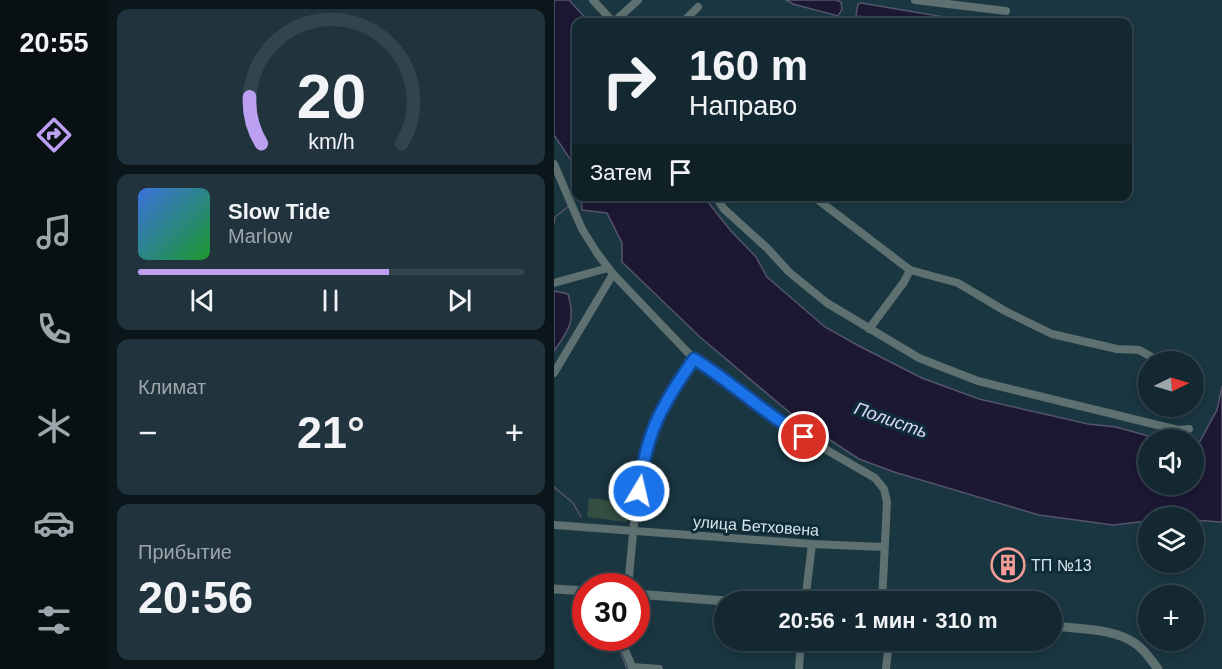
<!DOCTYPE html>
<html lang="ru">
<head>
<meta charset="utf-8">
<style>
  :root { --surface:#142831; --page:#21343d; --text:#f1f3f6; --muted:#9da6ab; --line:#33444d; --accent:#bca0f2 }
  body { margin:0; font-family:Arial,sans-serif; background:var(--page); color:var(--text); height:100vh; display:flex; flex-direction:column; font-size:22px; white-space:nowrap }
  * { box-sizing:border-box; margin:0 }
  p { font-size:20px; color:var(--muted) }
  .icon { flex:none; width:33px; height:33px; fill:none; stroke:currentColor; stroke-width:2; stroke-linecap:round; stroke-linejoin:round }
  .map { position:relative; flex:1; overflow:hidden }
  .side { display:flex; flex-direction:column; gap:9px; padding:9px; background:#0b161b; width:446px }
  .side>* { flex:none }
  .banner { position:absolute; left:18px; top:18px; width:560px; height:183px; border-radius:12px; box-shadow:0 3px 9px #0003,0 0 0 2px var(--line); background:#142831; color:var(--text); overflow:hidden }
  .needle { width:39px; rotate:85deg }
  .tools { position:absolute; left:584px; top:351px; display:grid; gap:12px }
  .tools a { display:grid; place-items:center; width:66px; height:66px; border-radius:50%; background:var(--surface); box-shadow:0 3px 9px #0003,0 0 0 2px var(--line); font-size:30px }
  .speed { position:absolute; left:18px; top:573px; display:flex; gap:12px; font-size:30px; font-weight:700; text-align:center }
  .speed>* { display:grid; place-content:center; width:78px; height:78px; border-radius:50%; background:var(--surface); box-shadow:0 3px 9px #0003,0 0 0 2px var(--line); line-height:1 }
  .speed .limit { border:9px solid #d22; background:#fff; color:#111 }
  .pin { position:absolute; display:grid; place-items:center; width:51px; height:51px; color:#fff; margin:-26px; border:3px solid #fff; border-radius:50%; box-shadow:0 2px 6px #0007 }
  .me { position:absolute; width:66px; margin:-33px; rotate:9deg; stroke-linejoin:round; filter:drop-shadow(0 0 4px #0008) }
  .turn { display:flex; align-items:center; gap:21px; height:126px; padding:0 18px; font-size:27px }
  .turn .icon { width:78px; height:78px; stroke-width:2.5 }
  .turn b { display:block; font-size:42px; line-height:51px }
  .then { display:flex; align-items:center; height:57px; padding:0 18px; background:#0003; gap:12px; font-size:22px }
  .big { font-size:45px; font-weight:700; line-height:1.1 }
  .side .tile { flex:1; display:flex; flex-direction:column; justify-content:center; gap:9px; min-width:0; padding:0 21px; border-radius:12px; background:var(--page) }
  .side .dial { align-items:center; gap:0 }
  .dial svg { height:156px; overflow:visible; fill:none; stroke:var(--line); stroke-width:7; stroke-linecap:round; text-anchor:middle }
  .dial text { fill:var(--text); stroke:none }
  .song { display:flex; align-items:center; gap:18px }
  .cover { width:72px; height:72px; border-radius:9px; background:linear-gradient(135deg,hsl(220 70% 55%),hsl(130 70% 35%)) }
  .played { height:6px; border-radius:3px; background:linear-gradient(90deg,var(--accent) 65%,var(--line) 65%) }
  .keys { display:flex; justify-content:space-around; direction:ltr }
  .heat { display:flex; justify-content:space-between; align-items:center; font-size:33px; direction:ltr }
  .trip { position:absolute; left:160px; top:591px; width:348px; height:60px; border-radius:30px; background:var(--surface); box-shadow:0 3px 9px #0003,0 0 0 2px var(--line); font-weight:700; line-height:60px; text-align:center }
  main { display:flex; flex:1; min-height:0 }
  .tab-bar { display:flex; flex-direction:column; width:108px; justify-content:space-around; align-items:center; background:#081014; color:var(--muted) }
  .tab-bar .icon { width:42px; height:42px }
  .tab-bar .current { color:var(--accent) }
  .tab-bar b { font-size:27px; color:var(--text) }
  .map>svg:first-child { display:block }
  .green { fill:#344f42 }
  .water { fill:#1c1732; stroke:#54556a; stroke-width:1.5 }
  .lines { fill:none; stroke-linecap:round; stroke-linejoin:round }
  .stream { stroke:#54556a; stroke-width:1.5 }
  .minor { stroke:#5e7170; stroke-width:8 }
  .tertiary { stroke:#5e7170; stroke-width:9 }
  .route-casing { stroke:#114b97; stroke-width:15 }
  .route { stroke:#1a73e8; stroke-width:10 }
  .labels { text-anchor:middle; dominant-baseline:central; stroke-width:6; stroke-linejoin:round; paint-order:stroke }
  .street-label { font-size:16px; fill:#d6e6ed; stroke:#0f2c37 }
  .poi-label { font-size:16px; fill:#d6e6ed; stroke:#0f2c37; text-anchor:start }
  .water-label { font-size:18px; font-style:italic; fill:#dcd9fd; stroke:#0f2c37 }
</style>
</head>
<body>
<main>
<nav class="tab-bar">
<b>20:55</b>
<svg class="icon current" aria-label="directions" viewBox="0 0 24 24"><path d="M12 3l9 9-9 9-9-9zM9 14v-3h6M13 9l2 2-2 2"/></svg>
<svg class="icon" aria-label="music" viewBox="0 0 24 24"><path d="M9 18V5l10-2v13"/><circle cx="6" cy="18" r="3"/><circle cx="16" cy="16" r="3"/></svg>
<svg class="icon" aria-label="phone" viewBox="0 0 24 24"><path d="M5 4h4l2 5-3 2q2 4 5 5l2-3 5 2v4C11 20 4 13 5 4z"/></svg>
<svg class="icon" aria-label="climate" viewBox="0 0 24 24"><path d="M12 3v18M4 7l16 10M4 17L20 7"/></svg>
<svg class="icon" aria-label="car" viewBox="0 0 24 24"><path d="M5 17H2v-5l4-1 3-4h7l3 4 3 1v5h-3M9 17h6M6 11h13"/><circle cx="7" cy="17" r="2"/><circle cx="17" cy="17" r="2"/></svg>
<svg class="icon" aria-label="filters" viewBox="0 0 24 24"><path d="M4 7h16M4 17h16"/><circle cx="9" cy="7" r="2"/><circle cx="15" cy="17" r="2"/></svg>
</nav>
<section class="side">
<div class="tile dial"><svg viewBox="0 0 100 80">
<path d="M14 69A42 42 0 1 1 86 69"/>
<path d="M14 69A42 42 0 0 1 8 45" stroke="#bca0f2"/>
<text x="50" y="56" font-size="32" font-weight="700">20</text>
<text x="50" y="72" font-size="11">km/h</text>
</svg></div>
<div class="tile">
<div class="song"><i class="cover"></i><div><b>Slow Tide</b><p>Marlow</p></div></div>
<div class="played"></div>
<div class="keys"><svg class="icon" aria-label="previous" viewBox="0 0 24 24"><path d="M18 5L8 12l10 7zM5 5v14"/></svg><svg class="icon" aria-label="pause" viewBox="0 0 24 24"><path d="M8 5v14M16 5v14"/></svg><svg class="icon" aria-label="next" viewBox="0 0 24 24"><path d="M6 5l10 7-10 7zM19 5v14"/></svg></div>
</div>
<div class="tile"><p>Климат</p>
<div class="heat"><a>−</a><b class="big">21°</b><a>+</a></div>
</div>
<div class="tile"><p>Прибытие</p><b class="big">20:56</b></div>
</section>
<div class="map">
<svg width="669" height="669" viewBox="0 0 669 669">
  <rect width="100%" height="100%" fill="#1a3641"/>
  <path class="green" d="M35,498l40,5 -2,19 -40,-5z"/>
  <g class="water">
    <path d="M0,0h15l20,22h-13v157l-4,-17 -18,-27z"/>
    <path d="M232,0h50l5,2 1,7 -4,7 -45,-12z"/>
    <path d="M307,3l101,17 5,2h-60l-51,-6 2,-12z"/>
    <path d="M27,197h123l27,34 25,26 11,20 58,50 34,19 63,32 57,21 109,25 28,3 43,12 -11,1v44h45v-41h6l18,-33 5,-24v136l-29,-2v-2h-45v3l-35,4 -74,-10 -145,-43 -35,-13 -64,-42 -95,-80 -78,-75v-19l-15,-30 -25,-3z"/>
    <path d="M0,291l14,3c8,27 1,36 -14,57z"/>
  </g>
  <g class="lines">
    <g class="stream">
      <path d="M0,223l1,-6 13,-10"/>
      <path d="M0,487l19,16 8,14"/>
      <path d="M61,638l12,31"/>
    </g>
    <g class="minor">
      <path d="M39,0l20,22"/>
      <path d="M361,0l91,11"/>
      <path d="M60,22l24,-22"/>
      <path d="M129,22l15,-15"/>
      <path d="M0,164l28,65 15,24 16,21 81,85 21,13 72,55 88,51 9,11 3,13 -5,100"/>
      <path d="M161,196l9,13 43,39 22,24 38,31 92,55 59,23 200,49 11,-1"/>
      <path d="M259,196l97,74 48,13 47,28 47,23 65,15 22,1 18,10"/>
      <path d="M0,283l54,-15"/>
      <path d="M315,329l35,-47 6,-12"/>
      <path d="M0,373l59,-99"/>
      <path d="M0,525l258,19 72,3"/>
      <path d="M74,586c6,-54 7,-113 27,-164 9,-23 25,-43 39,-63"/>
      <path d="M251,602l7,-58"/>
      <path d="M66,638l13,31"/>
      <path d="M78,667l27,2"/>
      <path d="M245,669l2,-29"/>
      <path d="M332,669l3,-29"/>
    </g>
    <g class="tertiary">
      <path d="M0,589l32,2"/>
      <path d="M82,594l102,8"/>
      <path d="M498,626c26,3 62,2 84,18 9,6 15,16 22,25"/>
    </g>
  </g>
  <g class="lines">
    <g class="route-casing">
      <path id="route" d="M85,491c7,-58 22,-85 55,-132 38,23 71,55 110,78"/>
    </g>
    <use href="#route" class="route"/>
  </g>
  <defs>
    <g id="building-ring" transform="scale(1.725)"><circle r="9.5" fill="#0f2c37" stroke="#f59c96" stroke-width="1.5"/><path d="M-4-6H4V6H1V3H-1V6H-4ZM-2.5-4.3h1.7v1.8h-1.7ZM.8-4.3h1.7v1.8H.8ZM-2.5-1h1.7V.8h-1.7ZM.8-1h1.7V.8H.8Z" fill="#f59c96"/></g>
  </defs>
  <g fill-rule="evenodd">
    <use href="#building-ring" x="454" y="565"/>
  </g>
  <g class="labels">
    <g class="street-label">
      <text transform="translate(202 526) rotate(4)">улица Бетховена</text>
    </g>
    <g class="poi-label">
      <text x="477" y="565">ТП №13</text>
    </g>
    <g class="water-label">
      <text transform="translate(337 420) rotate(19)">Полисть</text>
    </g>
  </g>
</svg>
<div class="tools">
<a><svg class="needle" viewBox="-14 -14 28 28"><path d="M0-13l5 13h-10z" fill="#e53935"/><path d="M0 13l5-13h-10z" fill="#9da6ab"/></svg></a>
<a><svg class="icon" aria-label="sound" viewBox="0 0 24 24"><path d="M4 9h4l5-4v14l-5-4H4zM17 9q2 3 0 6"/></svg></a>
<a><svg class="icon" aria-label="layers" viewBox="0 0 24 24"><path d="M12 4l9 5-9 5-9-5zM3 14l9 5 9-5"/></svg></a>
<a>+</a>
</div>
<div class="speed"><div class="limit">30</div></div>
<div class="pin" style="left:250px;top:437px;background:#d93025"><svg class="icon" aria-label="arrive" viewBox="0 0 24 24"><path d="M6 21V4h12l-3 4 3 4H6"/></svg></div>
<svg class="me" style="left:85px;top:491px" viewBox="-20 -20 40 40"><circle r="17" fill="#1a73e8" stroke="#fff" stroke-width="3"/><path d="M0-11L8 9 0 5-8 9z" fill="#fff"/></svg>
<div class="trip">20:56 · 1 мин · 310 m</div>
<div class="banner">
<div class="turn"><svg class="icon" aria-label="right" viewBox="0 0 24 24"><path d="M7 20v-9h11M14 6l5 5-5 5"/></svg><div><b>160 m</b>Направо</div></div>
<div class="then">Затем<svg class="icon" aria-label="arrive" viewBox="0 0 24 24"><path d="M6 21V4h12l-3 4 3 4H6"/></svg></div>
</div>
</div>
</main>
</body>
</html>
